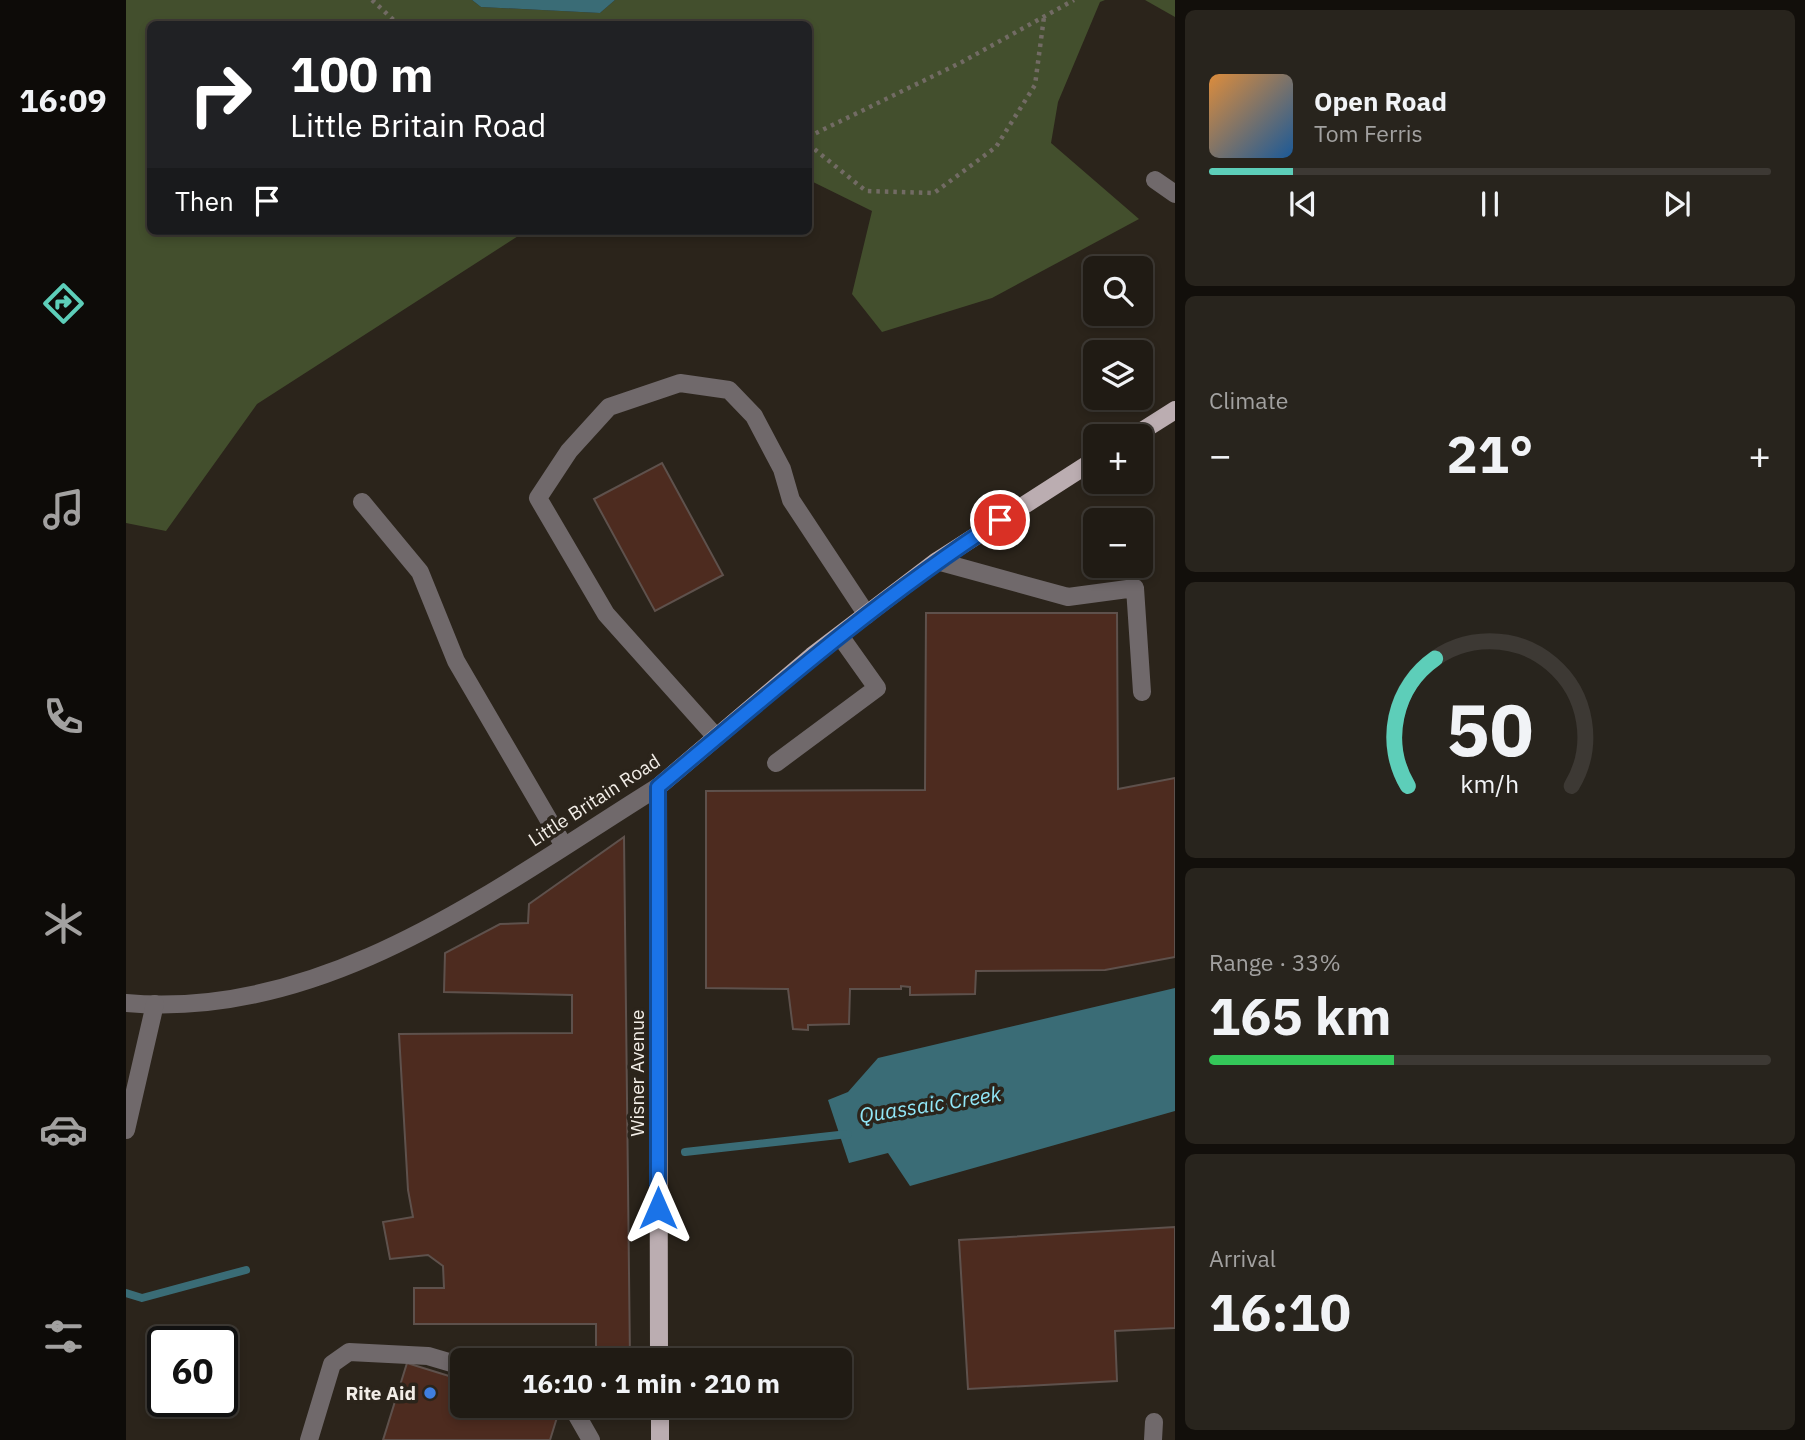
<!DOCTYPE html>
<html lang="en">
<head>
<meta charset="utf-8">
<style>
  :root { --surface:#201b14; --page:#28241d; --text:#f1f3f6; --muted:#a2a1a0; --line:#3d3934; --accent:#5dceb9 }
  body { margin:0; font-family:"IBM Plex Sans",sans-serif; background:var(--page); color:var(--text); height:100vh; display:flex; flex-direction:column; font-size:26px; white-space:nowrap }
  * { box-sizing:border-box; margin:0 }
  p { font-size:23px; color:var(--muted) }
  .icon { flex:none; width:38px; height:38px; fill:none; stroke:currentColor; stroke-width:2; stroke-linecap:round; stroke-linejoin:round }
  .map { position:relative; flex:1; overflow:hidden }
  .panel { display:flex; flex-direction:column; gap:10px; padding:10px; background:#120f0b; width:630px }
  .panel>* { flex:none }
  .guide { position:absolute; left:21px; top:21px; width:665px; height:214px; border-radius:10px; box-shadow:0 4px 10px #0003,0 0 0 2px var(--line); background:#202124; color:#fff; overflow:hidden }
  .tools { position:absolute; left:957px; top:256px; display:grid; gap:14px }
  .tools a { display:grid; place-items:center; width:70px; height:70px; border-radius:10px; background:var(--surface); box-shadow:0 4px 10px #0003,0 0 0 2px var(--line); font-size:35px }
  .speed { position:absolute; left:21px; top:1326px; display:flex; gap:14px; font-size:35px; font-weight:700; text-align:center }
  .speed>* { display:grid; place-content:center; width:91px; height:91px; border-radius:50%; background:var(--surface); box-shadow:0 4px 10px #0003,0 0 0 2px var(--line); line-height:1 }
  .speed .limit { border:4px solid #111; border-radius:10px; background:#fff; color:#111 }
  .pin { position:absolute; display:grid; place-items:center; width:60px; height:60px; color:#fff; margin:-30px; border:4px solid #fff; border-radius:50%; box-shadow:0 2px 7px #0007 }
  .me { position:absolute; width:77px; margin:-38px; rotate:0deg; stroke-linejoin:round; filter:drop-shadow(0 0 5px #0008) }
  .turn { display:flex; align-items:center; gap:24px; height:147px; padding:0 28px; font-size:32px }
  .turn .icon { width:91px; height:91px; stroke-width:2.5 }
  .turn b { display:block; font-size:49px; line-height:60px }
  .then { display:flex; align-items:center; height:66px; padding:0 28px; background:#0003; gap:14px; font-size:26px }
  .big { font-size:52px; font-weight:800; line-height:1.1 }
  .panel .card { flex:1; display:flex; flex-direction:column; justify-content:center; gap:10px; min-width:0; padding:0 24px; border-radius:10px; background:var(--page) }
  .panel .dial { align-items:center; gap:0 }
  .dial svg { height:182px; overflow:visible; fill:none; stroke:var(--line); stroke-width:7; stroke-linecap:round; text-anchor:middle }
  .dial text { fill:var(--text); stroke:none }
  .song { display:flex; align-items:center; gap:21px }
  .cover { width:84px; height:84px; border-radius:10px; background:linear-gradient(135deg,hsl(30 70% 55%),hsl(210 70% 35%)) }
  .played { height:7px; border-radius:4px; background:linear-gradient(90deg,var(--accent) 15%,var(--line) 15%) }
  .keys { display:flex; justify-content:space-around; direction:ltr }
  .heat { display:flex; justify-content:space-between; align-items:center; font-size:38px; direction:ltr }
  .charge { height:10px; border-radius:5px; background:linear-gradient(90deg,#34c759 33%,var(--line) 0) }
  .trip { position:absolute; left:324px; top:1348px; width:402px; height:70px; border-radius:10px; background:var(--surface); box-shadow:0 4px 10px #0003,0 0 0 2px var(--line); font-weight:800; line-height:70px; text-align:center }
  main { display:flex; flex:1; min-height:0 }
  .dock { display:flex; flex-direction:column; width:126px; justify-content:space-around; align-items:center; background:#0d0b08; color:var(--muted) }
  .dock .icon { width:49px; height:49px }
  .dock .selected { color:var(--accent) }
  .dock b { font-size:32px; color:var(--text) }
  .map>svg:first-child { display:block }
  .green { fill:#434f2d }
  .water { fill:#3a6c76 }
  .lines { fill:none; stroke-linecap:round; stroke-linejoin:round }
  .stream { stroke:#3a6c76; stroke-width:8 }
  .building { fill:#4d2b1f; stroke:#5e514c; stroke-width:2 }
  .path { stroke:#726b64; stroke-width:4.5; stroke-dasharray:3.5 5; stroke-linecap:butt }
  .minor { stroke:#70696b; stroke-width:18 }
  .major { stroke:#bbadb1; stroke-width:18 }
  .route-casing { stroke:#114b97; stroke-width:18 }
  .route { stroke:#1a73e8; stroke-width:12 }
  .shop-dot { fill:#3f7fe0; stroke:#2b241b; stroke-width:2.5 }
  .labels { text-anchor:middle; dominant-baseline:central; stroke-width:7; stroke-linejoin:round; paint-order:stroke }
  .street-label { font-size:19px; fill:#f2ede7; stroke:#2b241b }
  .poi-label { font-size:19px; font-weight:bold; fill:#f2ede7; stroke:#2b241b; text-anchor:end }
  .water-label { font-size:21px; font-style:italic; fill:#91e6f7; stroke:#2b241b }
</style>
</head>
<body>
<main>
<nav class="dock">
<b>16:09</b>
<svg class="icon selected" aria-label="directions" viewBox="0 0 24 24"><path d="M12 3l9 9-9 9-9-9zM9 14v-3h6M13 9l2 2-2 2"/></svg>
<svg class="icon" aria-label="music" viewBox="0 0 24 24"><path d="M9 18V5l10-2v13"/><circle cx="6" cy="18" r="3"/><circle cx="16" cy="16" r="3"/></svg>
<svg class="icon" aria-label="phone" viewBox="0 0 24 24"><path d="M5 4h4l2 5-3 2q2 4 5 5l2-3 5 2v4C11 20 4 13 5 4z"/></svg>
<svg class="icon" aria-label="climate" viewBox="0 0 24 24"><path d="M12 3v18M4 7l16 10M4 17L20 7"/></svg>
<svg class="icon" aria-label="car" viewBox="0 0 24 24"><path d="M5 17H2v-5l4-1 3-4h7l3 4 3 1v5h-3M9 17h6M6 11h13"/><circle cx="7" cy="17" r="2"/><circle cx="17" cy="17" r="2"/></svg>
<svg class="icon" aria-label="filters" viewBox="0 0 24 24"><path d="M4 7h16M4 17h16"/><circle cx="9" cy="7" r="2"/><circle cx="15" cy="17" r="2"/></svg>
</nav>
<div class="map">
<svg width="1049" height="1440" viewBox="0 0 1049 1440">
  <rect width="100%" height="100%" fill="#2b241b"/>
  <g class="green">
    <path d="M0,0h346l9,7 119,6 15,-13h490l-5,2 -42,100 -7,41 88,76 -147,79 -110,34 -30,-38 20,-83 -63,-31 -1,-156h-658v207h376l-269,173 -91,127 -40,-8z"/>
    <path d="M1019,0h30v17z"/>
  </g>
  <g class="water">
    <path d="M346,0h143l-15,13 -119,-6z"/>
    <path d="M1049,988v123l-265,75 -22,-33 -39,10 -21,-63 20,-8 30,-34z"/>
  </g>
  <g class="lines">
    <g class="stream">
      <path d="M559,1152l163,-18"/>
      <path d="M0,1293l16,5 104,-28"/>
    </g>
  </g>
  <g class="building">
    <path d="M536,463l61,112 -68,36 -61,-112z"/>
    <path d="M800,613h191l1,176 57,-11v179l-70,13 -129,1 -1,23 -65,1v-8l-9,-1v3h-51l-1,35 -41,1v5l-15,-1 -5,-40 -82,-1v-197l219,-1z"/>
    <path d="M498,837l6,523h-34v-36h-182v-36h30l-1,-22 -15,-11 -38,4 -7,-37 30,-5 -5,-27 -9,-156 173,-1v-38l-128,-3 1,-39 55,-29 28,-1 1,-19z"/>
    <path d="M1049,1227v101l-60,3 2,50 -149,8 -9,-149z"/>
    <path d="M281,1363l55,17v25h79l18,6 -9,29h-167z"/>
  </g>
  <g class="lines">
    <g class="path">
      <path d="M246,0l26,24"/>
      <path d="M486,24l3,-4"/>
      <path d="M682,137l154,-75 112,-62"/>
      <path d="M682,144l58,47 68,2 62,-46 39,-62 9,-68"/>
    </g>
    <g class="minor">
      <path d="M1029,180l20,14"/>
      <path d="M236,502l58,70 36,89 108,185"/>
      <path d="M811,561l131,36 67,-9 7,104"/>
      <path d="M590,737l-110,-123 -68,-116 31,-47 40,-44 71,-24 49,7 25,26 28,53 9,31 76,115"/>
      <path d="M650,763l101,-75 -37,-52"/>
      <path d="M0,1003c200,18 371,-116 532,-216"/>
      <path d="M0,1130l29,-126"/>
      <path d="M445,1405l20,35"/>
      <path d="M183,1440l23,-76 17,-12 79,4 34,10"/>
      <path d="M1027,1440l1,-18"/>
    </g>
    <g class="major">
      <path d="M1008,436l41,-26"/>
      <path d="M533,1360l-1,-573 154,-131 125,-95 159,-102"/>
      <path d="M534,1405v35"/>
    </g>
  </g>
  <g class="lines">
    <g class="route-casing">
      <path id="route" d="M532,1208v-421c111,-93 220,-188 342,-267"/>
    </g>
    <use href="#route" class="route"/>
  </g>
  <circle class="shop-dot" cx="304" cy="1393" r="7"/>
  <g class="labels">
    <g class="street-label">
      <text transform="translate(468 800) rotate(-33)">Little Britain Road</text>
      <text transform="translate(511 1073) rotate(-90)">Wisner Avenue</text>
    </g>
    <g class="poi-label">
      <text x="290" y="1393">Rite Aid</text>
    </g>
    <g class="water-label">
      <text transform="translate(804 1104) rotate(-9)">Quassaic Creek</text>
    </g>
  </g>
</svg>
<div class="tools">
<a><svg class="icon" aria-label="search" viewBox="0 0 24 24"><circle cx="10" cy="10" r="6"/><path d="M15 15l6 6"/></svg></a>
<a><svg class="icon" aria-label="layers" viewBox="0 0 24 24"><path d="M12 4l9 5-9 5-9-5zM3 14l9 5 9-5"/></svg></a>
<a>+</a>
<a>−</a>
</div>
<div class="speed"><div class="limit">60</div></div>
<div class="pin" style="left:874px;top:520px;background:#d93025"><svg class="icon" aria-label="arrive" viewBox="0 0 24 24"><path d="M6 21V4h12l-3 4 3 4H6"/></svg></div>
<svg class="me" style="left:532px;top:1208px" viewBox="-20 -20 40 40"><path d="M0-17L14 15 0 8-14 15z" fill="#1a73e8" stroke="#fff" stroke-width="4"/></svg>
<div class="trip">16:10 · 1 min · 210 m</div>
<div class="guide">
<div class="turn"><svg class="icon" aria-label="right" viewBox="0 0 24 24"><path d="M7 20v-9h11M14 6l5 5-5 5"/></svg><div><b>100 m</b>Little Britain Road</div></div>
<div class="then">Then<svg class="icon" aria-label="arrive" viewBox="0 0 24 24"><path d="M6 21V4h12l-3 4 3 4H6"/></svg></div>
</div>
</div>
<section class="panel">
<div class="card">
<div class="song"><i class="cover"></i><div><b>Open Road</b><p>Tom Ferris</p></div></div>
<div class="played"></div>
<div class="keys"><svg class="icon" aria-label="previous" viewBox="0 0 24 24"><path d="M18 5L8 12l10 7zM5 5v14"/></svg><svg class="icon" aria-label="pause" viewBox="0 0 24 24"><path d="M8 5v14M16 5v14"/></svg><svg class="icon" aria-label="next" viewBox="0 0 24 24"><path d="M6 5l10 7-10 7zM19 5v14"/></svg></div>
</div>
<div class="card"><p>Climate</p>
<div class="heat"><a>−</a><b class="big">21°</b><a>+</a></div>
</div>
<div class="card dial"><svg viewBox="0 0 100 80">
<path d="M14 69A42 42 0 1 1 86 69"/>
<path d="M14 69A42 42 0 0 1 26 13" stroke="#5dceb9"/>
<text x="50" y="56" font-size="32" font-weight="700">50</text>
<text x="50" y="72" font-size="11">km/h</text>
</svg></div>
<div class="card"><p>Range · 33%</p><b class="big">165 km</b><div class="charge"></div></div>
<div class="card"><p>Arrival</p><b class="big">16:10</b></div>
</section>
</main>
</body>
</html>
